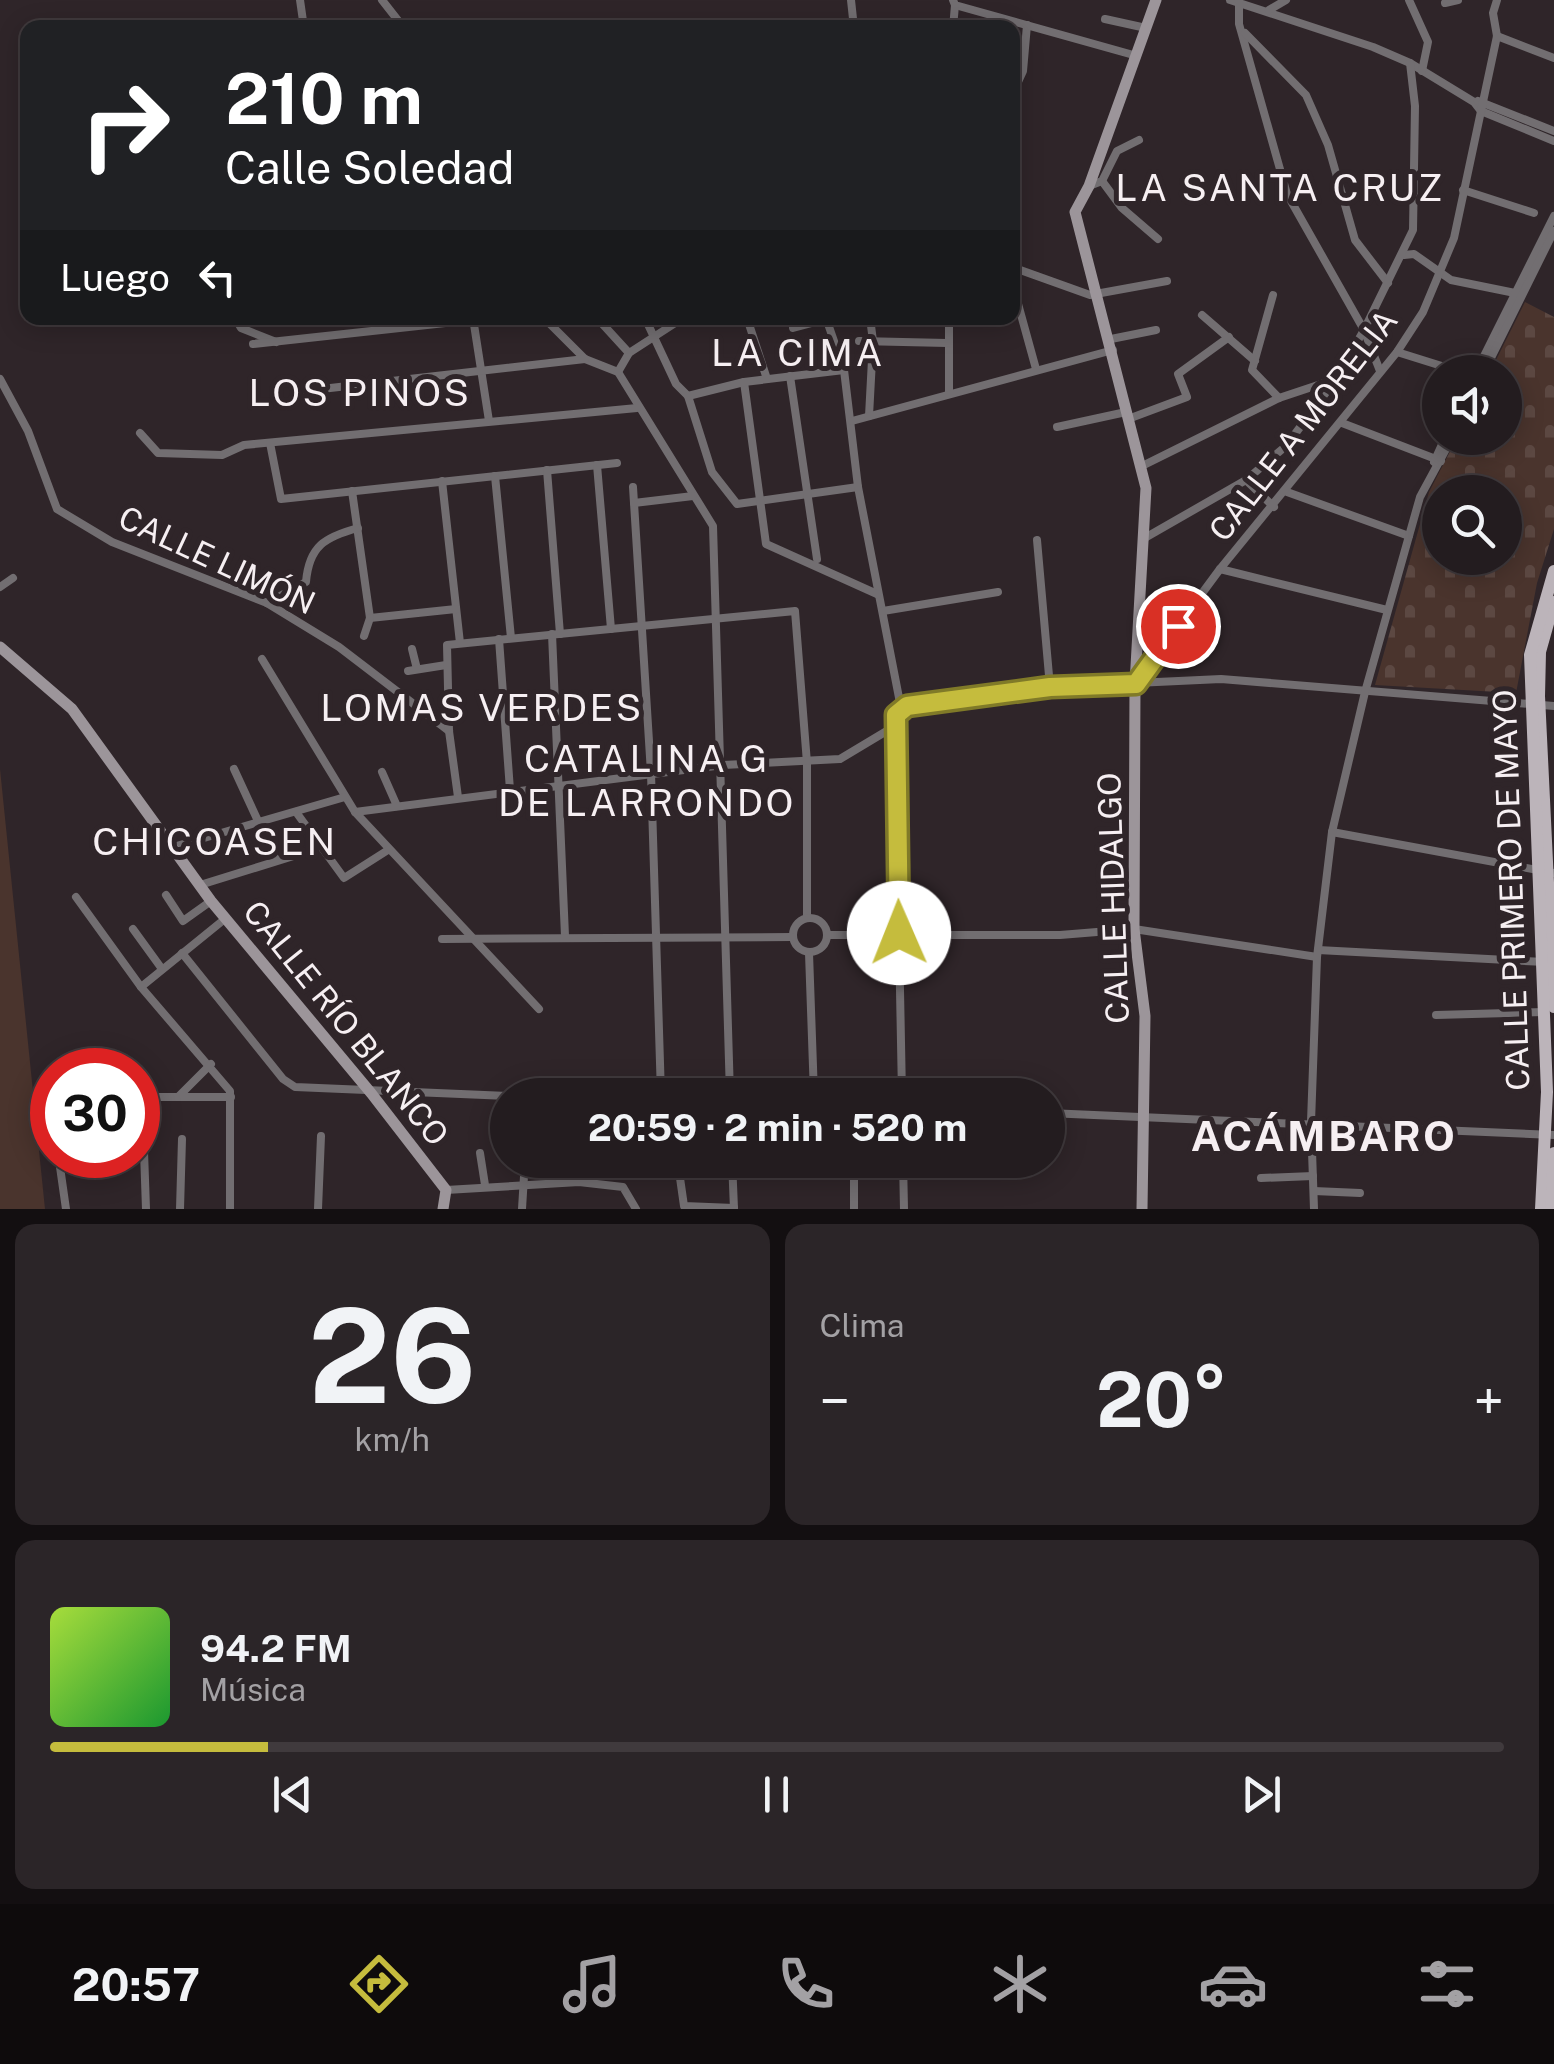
<!DOCTYPE html>
<html lang="es">
<head>
<meta charset="utf-8">
<style>
  :root { --surface:#231c1f; --page:#2b2528; --text:#f1f3f6; --muted:#a3a1a4; --line:#403a3d; --accent:#c5bc3d }
  body { margin:0; font-family:"Public Sans",sans-serif; background:var(--page); color:var(--text); height:100vh; display:flex; flex-direction:column; font-size:38px; white-space:nowrap }
  * { box-sizing:border-box; margin:0 }
  p { font-size:32px; color:var(--muted) }
  .icon { flex:none; width:55px; height:55px; fill:none; stroke:currentColor; stroke-width:2; stroke-linecap:round; stroke-linejoin:round }
  .map { position:relative; height:1209px; overflow:hidden }
  .details { display:flex; flex-direction:column; gap:15px; padding:15px; background:#130f11; flex:1 }
  .details>* { flex:none }
  .hud { position:absolute; left:20px; top:20px; width:1000px; height:305px; border-radius:20px; box-shadow:0 5px 25px #0003,0 0 0 2px var(--line); background:#202124; color:#fff; overflow:hidden }
  .controls { position:absolute; left:1422px; top:355px; display:grid; gap:20px }
  .controls a { display:grid; place-items:center; width:100px; height:100px; border-radius:50%; background:var(--surface); box-shadow:0 5px 25px #0003,0 0 0 2px var(--line); font-size:50px }
  .speed { position:absolute; left:30px; top:1048px; display:flex; gap:20px; font-size:50px; font-weight:700; text-align:center }
  .speed>* { display:grid; place-content:center; width:130px; height:130px; border-radius:50%; background:var(--surface); box-shadow:0 5px 25px #0003,0 0 0 2px var(--line); line-height:1 }
  .speed .limit { border:15px solid #d22; background:#fff; color:#111 }
  .pin { position:absolute; display:grid; place-items:center; width:85px; height:85px; color:#fff; margin:-42px; border:5px solid #fff; border-radius:50%; box-shadow:0 2px 10px #0007 }
  .me { position:absolute; width:110px; margin:-55px; rotate:359deg; stroke-linejoin:round; filter:drop-shadow(0 0 8px #0008) }
  .turn { display:flex; align-items:center; gap:35px; height:210px; padding:0 40px; font-size:45px }
  .turn .icon { width:130px; height:130px; stroke-width:2.5 }
  .turn b { display:block; font-size:70px; line-height:85px }
  .then { display:flex; align-items:center; height:95px; padding:0 40px; background:#0003; gap:20px; font-size:38px }
  .big { font-size:75px; font-weight:700; line-height:1.1 }
  .details .widget { flex:1; display:flex; flex-direction:column; justify-content:center; gap:15px; min-width:0; padding:0 35px; border-radius:20px; background:var(--page) }
  .details .dial { align-items:center; gap:0 }
  .dial b { font-size:130px; line-height:1 }
  .song { display:flex; align-items:center; gap:30px }
  .cover { width:120px; height:120px; border-radius:15px; background:linear-gradient(135deg,hsl(80 70% 55%),hsl(130 70% 35%)) }
  .played { height:10px; border-radius:5px; background:linear-gradient(90deg,var(--accent) 15%,var(--line) 15%) }
  .keys { display:flex; justify-content:space-around; direction:ltr }
  .heat { display:flex; justify-content:space-between; align-items:center; font-size:55px; direction:ltr }
  .details .tiles { flex:1; display:grid; gap:15px; grid-template-columns:1fr 1fr }
  .widget:last-child { grid-column:span 2 }
  .trip { position:absolute; left:490px; top:1078px; width:575px; height:100px; border-radius:50px; background:var(--surface); box-shadow:0 5px 25px #0003,0 0 0 2px var(--line); font-weight:700; line-height:100px; text-align:center }
  .tabs { display:flex; height:160px; justify-content:space-around; align-items:center; background:#0e0b0c; color:var(--muted) }
  .tabs .icon { width:70px; height:70px }
  .tabs .active { color:var(--accent) }
  .tabs b { font-size:45px; color:var(--text) }
  .map>svg:first-child { display:block }
  .cemetery { fill:url(#cemetery-stones); fill-rule:evenodd }
  .green { fill:#4a342d }
  .lines { fill:none; stroke-linecap:round; stroke-linejoin:round }
  .street { stroke:#726e71; stroke-width:8 }
  .secondary { stroke:#9c959a; stroke-width:11 }
  .primary { stroke:#bcb4ba; stroke-width:12 }
  .route-casing { stroke:#807a28; stroke-width:25 }
  .route { stroke:#c5bc3d; stroke-width:18 }
  .labels { text-anchor:middle; dominant-baseline:central; stroke-width:10; stroke-linejoin:round; paint-order:stroke }
  .street-label { font-size:32px; fill:#f6eff2; stroke:#2f2529 }
  .quarter-label { font-size:38px; letter-spacing:2.5px; fill:#f6eff2; stroke:#2f2529 }
  .district-label { font-size:42px; font-weight:bold; letter-spacing:2.5px; fill:#f6eff2; stroke:#2f2529 }
</style>
</head>
<body>
<div class="map">
<svg width="1554" height="1209" viewBox="0 0 1554 1209">
  <defs>
    <pattern id="cemetery-stones" width="16" height="16" patternUnits="userSpaceOnUse" patternTransform="scale(2.5)"><rect width="16" height="16" fill="#4a342d"/><path d="M2 7V4a2 2 0 0 1 4 0v3zM10 15v-3a2 2 0 0 1 4 0v3z" fill="#5c4842"/></pattern>
  </defs>
  <rect width="100%" height="100%" fill="#2f2529"/>
  <path class="cemetery" d="M1525,302l29,15v212l-17,54 -21,110 -141,-8 54,-193 28,-54h48v-66h-15zM1440,492h65v66h-65z"/>
  <path class="green" d="M0,769l45,440h-45z"/>
  <g class="lines">
    <g class="street">
      <path d="M300,0l4,28"/>
      <path d="M382,0l22,28"/>
      <path d="M851,0l3,28"/>
      <path d="M953,0l2,5 182,51"/>
      <path d="M1230,0l143,47 37,16 64,39 7,9 73,30"/>
      <path d="M1409,0l19,42 -6,29"/>
      <path d="M1239,3v21l48,170 77,136 16,41"/>
      <path d="M1445,3l13,-3"/>
      <path d="M1269,10l17,-10"/>
      <path d="M1105,19l41,9"/>
      <path d="M660,28l19,-4 17,4"/>
      <path d="M953,28l2,-23"/>
      <path d="M1245,33l61,62 22,50 27,95 33,43"/>
      <path d="M1497,36l57,22"/>
      <path d="M1012,95l11,-24 4,-46"/>
      <path d="M1478,101l76,30"/>
      <path d="M1102,181l20,27 36,31"/>
      <path d="M1089,186l13,-5 15,-30 22,-11"/>
      <path d="M1463,190l71,23"/>
      <path d="M1404,255l10,-1 37,26 64,13"/>
      <path d="M1012,267l78,28 77,-14"/>
      <path d="M1012,282l24,87"/>
      <path d="M1273,295l-21,75 27,28"/>
      <path d="M1202,315l53,46"/>
      <path d="M235,318l6,10 35,14"/>
      <path d="M473,318l16,103"/>
      <path d="M544,318l41,41 33,13 95,154 17,569"/>
      <path d="M597,318l32,35"/>
      <path d="M645,318l31,66 12,12 24,76 25,32 121,-17"/>
      <path d="M747,318l20,61"/>
      <path d="M826,318l18,52 14,117 43,221"/>
      <path d="M949,318v76"/>
      <path d="M793,328l34,-9"/>
      <path d="M1111,339l45,-9"/>
      <path d="M859,341l88,2"/>
      <path d="M253,344l238,-26"/>
      <path d="M1397,352l64,20"/>
      <path d="M618,372l11,-19 54,-35"/>
      <path d="M1476,372l78,-156"/>
      <path d="M1484,372l70,-141"/>
      <path d="M790,376l27,183"/>
      <path d="M0,379l28,52 29,78 55,33 155,61 72,44 110,84"/>
      <path d="M744,382l22,162 111,50"/>
      <path d="M304,391l281,-32"/>
      <path d="M688,396l56,-14 100,-12"/>
      <path d="M869,416l4,-75 -3,-23"/>
      <path d="M1128,419l59,-22 -9,-23 51,-37"/>
      <path d="M852,421l261,-71"/>
      <path d="M1342,423l99,38"/>
      <path d="M1057,427l69,-15"/>
      <path d="M140,433l18,20 64,2 22,-10 393,-37"/>
      <path d="M270,443l11,56 336,-36"/>
      <path d="M1434,462l11,-24"/>
      <path d="M597,465l14,164"/>
      <path d="M1140,467l139,-69 57,-19"/>
      <path d="M547,470l13,164"/>
      <path d="M495,476l16,162"/>
      <path d="M1246,480l28,27"/>
      <path d="M442,481l18,162"/>
      <path d="M633,487l18,286 10,322"/>
      <path d="M352,491l18,127"/>
      <path d="M1287,492l122,44"/>
      <path d="M634,503l59,-7"/>
      <path d="M1143,539l103,-59 40,-34 50,-67 28,-49 49,-100 2,-124 -5,-43"/>
      <path d="M1037,540l13,147"/>
      <path d="M1220,569l167,41"/>
      <path d="M0,587l13,-9"/>
      <path d="M267,603l39,-21c3,-36 19,-45 52,-54"/>
      <path d="M883,611l115,-19"/>
      <path d="M370,618l86,-9"/>
      <path d="M552,634l13,302"/>
      <path d="M364,636l6,-18"/>
      <path d="M499,639l11,151"/>
      <path d="M412,649l5,20"/>
      <path d="M262,659l93,153 184,197"/>
      <path d="M408,671l38,-6"/>
      <path d="M1135,684l85,-115 177,-217 26,-40 31,-74 43,-202 -4,-23 4,-13"/>
      <path d="M895,726l7,369"/>
      <path d="M234,769l42,91"/>
      <path d="M382,772l15,34"/>
      <path d="M458,797l-9,-66 -2,-86 348,-34 12,152v155"/>
      <path d="M296,812l48,66 44,-28"/>
      <path d="M355,812l368,-47 117,-6 55,-33 1,-11 11,-9 143,-19 171,-8 333,27"/>
      <path d="M1332,832l222,41"/>
      <path d="M173,847l172,-50"/>
      <path d="M200,885l100,-31"/>
      <path d="M166,895l17,26 28,-20"/>
      <path d="M76,897l65,90 89,104v118"/>
      <circle cx="810" cy="935" r="17"/>
      <path d="M133,929l29,40"/>
      <path d="M828,935h232l74,-6 183,28"/>
      <path d="M442,939l350,-2"/>
      <path d="M1318,950l227,12"/>
      <path d="M182,953l101,126 12,8 213,9"/>
      <path d="M809,953l5,142"/>
      <path d="M141,987l85,-69"/>
      <path d="M1436,1015l109,-3"/>
      <path d="M179,1096l32,-32"/>
      <path d="M138,1097h93"/>
      <path d="M1048,1113l506,22"/>
      <path d="M144,1151l2,58"/>
      <path d="M480,1153l5,32"/>
      <path d="M59,1160l7,49"/>
      <path d="M732,1160l2,49"/>
      <path d="M903,1160l1,49"/>
      <path d="M854,1161v48"/>
      <path d="M680,1178l4,28 50,2"/>
      <path d="M1261,1178l52,-2"/>
      <path d="M446,1190l133,-8 44,5 13,22"/>
      <path d="M1314,1191l46,2"/>
      <path d="M180,1209l2,-70"/>
      <path d="M318,1209l3,-73"/>
      <path d="M522,1209l3,-49"/>
      <path d="M1314,1209l-3,-87 6,-165 15,-125 33,-140 55,-195 32,-59"/>
    </g>
    <g class="secondary">
      <path d="M0,647l72,62 139,192 160,192 75,97 -3,19"/>
      <path d="M1142,1209l3,-193 -11,-87 1,-245 11,-196 -71,-276 14,-26 67,-186"/>
    </g>
    <g class="primary">
      <path d="M1554,602l-14,50 -1,44 15,311"/>
      <path d="M1541,1209l6,-117 -17,-437 24,-84"/>
      <path d="M1551,1209l3,-56"/>
    </g>
  </g>
  <g class="lines">
    <g class="route-casing">
      <path id="route" d="M899,933l-3,-218 11,-9 143,-19 86,-3 42,-58"/>
    </g>
    <use href="#route" class="route"/>
  </g>
  <g class="labels">
    <g class="street-label">
      <text transform="translate(1303 425) rotate(-52)">CALLE A MORELIA</text>
      <text transform="translate(217 560) rotate(25)">CALLE LIMÓN</text>
      <text transform="translate(1511 890) rotate(-92)">CALLE PRIMERO DE MAYO</text>
      <text transform="translate(1113 898) rotate(-92)">CALLE HIDALGO</text>
      <text transform="translate(346 1023) rotate(51)">CALLE RÍO BLANCO</text>
    </g>
    <g class="quarter-label">
      <text x="1280" y="187">LA SANTA CRUZ</text>
      <text x="798" y="352">LA CIMA</text>
      <text x="360" y="392">LOS PINOS</text>
      <text x="482" y="707">LOMAS VERDES</text>
      <text x="647" y="758">CATALINA G<tspan x="647" dy="44">DE LARRONDO</tspan></text>
      <text x="215" y="841">CHICOASEN</text>
    </g>
    <g class="district-label">
      <text x="1324" y="1135">ACÁMBARO</text>
    </g>
  </g>
</svg>
<div class="controls">
<a><svg class="icon" aria-label="sound" viewBox="0 0 24 24"><path d="M4 9h4l5-4v14l-5-4H4zM17 9q2 3 0 6"/></svg></a>
<a><svg class="icon" aria-label="search" viewBox="0 0 24 24"><circle cx="10" cy="10" r="6"/><path d="M15 15l6 6"/></svg></a>
</div>
<div class="speed"><div class="limit">30</div></div>
<div class="pin" style="left:1178px;top:626px;background:#d93025"><svg class="icon" aria-label="arrive" viewBox="0 0 24 24"><path d="M6 21V4h12l-3 4 3 4H6"/></svg></div>
<svg class="me" style="left:899px;top:933px" viewBox="-20 -20 40 40"><circle r="19" fill="#fff"/><path d="M0-13L10 11 0 6-10 11z" fill="#c5bc3d"/></svg>
<div class="trip">20:59 · 2 min · 520 m</div>
<div class="hud">
<div class="turn"><svg class="icon" aria-label="right" viewBox="0 0 24 24"><path d="M7 20v-9h11M14 6l5 5-5 5"/></svg><div><b>210 m</b>Calle Soledad</div></div>
<div class="then">Luego<svg class="icon" aria-label="left" viewBox="0 0 24 24"><path d="M17 20v-9H6M10 6l-5 5 5 5"/></svg></div>
</div>
</div>
<section class="details">
<div class="tiles">
<div class="widget dial"><b>26</b><p>km/h</p></div>
<div class="widget"><p>Clima</p>
<div class="heat"><a>−</a><b class="big">20°</b><a>+</a></div>
</div>
<div class="widget">
<div class="song"><i class="cover"></i><div><b>94.2 FM</b><p>Música</p></div></div>
<div class="played"></div>
<div class="keys"><svg class="icon" aria-label="previous" viewBox="0 0 24 24"><path d="M18 5L8 12l10 7zM5 5v14"/></svg><svg class="icon" aria-label="pause" viewBox="0 0 24 24"><path d="M8 5v14M16 5v14"/></svg><svg class="icon" aria-label="next" viewBox="0 0 24 24"><path d="M6 5l10 7-10 7zM19 5v14"/></svg></div>
</div>
</div>
</section>
<nav class="tabs">
<b>20:57</b>
<svg class="icon active" aria-label="directions" viewBox="0 0 24 24"><path d="M12 3l9 9-9 9-9-9zM9 14v-3h6M13 9l2 2-2 2"/></svg>
<svg class="icon" aria-label="music" viewBox="0 0 24 24"><path d="M9 18V5l10-2v13"/><circle cx="6" cy="18" r="3"/><circle cx="16" cy="16" r="3"/></svg>
<svg class="icon" aria-label="phone" viewBox="0 0 24 24"><path d="M5 4h4l2 5-3 2q2 4 5 5l2-3 5 2v4C11 20 4 13 5 4z"/></svg>
<svg class="icon" aria-label="climate" viewBox="0 0 24 24"><path d="M12 3v18M4 7l16 10M4 17L20 7"/></svg>
<svg class="icon" aria-label="car" viewBox="0 0 24 24"><path d="M5 17H2v-5l4-1 3-4h7l3 4 3 1v5h-3M9 17h6M6 11h13"/><circle cx="7" cy="17" r="2"/><circle cx="17" cy="17" r="2"/></svg>
<svg class="icon" aria-label="filters" viewBox="0 0 24 24"><path d="M4 7h16M4 17h16"/><circle cx="9" cy="7" r="2"/><circle cx="15" cy="17" r="2"/></svg>
</nav>
</body>
</html>
